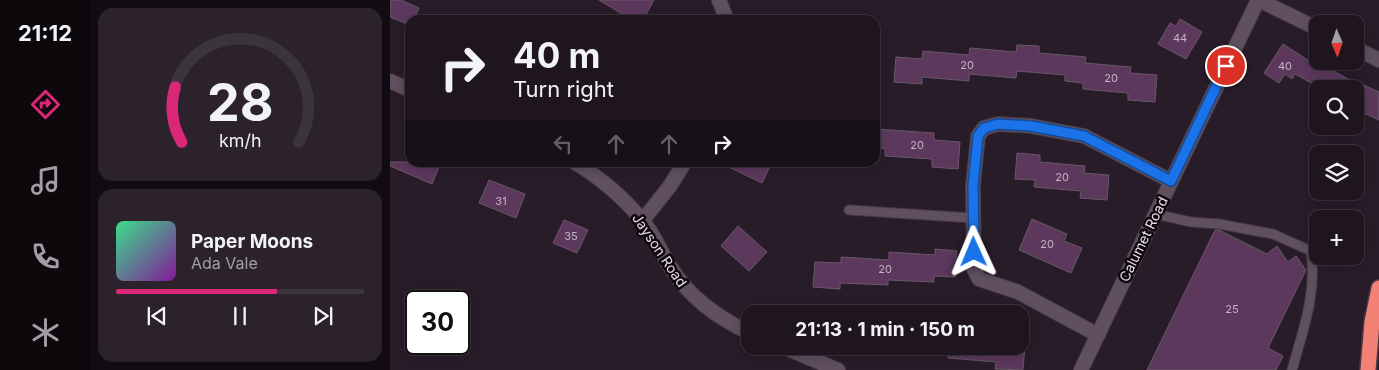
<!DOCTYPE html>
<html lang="en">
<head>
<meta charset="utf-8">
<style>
  :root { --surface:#1f151f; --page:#2c222c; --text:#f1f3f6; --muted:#a19fa4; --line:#3c343d; --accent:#db2777 }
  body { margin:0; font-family:Inter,sans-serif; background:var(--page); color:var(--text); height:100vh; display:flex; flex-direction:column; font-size:19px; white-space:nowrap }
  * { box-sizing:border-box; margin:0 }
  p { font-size:16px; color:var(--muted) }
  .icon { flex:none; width:28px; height:28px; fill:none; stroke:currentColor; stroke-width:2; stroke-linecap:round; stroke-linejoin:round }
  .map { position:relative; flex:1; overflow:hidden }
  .details { display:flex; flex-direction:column; gap:8px; padding:8px; background:#110c11; width:300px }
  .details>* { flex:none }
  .guide { position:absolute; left:15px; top:15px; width:475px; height:152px; border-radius:15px; box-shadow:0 2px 12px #0003,0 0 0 1px var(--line); background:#1f151f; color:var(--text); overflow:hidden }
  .needle { width:32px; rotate:178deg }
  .tools { position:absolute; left:919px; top:15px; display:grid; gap:10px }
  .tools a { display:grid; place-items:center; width:55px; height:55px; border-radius:10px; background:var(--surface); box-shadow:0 2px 12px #0003,0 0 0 1px var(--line); font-size:25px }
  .speed { position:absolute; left:15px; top:290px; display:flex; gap:10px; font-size:25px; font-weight:700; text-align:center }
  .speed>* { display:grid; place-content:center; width:65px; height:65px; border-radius:50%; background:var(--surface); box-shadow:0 2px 12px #0003,0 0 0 1px var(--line); line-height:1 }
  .speed .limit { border:2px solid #111; border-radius:8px; background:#fff; color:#111 }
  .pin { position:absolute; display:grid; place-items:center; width:42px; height:42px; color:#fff; margin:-21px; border:2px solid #fff; border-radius:50%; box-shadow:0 1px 5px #0007 }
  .me { position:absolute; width:55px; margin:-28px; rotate:359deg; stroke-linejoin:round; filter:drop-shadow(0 0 4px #0008) }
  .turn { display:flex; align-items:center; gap:18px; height:105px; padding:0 25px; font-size:22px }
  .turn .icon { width:65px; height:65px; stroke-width:2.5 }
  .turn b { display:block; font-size:35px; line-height:42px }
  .lanes { display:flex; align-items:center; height:48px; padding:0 25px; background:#0003; justify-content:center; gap:25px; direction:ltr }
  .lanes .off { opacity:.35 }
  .details .card { flex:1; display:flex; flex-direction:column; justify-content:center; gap:8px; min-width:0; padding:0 18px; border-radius:15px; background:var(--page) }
  .details .dial { align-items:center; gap:0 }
  .dial svg { height:130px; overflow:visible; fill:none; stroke:var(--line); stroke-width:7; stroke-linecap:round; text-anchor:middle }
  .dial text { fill:var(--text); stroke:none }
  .song { display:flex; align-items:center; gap:15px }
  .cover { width:60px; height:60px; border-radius:8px; background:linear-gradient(135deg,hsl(150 70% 55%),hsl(290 70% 35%)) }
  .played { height:5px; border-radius:2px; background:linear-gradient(90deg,var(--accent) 65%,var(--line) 65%) }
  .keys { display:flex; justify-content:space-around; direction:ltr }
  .trip { position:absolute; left:351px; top:305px; width:288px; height:50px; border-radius:15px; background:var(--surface); box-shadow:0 2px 12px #0003,0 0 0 1px var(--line); font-weight:700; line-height:50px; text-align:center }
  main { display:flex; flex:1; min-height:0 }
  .dock { display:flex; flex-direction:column; width:90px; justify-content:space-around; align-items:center; background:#0c080c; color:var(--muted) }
  .dock .icon { width:35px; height:35px }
  .dock .on { color:var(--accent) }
  .dock b { font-size:22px; color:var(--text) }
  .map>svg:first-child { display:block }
  .building { fill:#5c385d; stroke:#685868 }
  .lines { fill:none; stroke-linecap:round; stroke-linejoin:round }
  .service-casing { stroke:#453945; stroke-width:11 }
  .minor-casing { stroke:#453945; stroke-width:16 }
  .motorway-casing { stroke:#453945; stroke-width:18 }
  .service { stroke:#5f4f5f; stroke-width:9 }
  .minor { stroke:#5f4f5f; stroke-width:14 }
  .motorway { stroke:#f48176; stroke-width:15 }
  .route-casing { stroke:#114b97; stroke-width:12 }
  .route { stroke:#1a73e8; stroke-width:9 }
  .labels { text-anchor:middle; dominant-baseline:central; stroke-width:5; stroke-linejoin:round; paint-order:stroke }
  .number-label { font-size:11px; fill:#c3b3c3 }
  .street-label { font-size:14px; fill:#e5dce5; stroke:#0e080e }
</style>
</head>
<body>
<main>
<nav class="dock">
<b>21:12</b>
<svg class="icon on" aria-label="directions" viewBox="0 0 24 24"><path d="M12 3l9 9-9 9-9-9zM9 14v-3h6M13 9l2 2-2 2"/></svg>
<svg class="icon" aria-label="music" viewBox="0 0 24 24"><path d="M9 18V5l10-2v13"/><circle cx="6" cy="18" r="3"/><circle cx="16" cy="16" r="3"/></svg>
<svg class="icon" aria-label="phone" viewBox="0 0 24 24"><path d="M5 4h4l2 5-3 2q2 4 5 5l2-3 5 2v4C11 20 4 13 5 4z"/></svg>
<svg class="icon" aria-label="climate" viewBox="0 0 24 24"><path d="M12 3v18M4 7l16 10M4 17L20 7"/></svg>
</nav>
<section class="details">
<div class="card dial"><svg viewBox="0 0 100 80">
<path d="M14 69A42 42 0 1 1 86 69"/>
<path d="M14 69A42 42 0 0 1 10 35" stroke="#db2777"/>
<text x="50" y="56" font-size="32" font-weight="700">28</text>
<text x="50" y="72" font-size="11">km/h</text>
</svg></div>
<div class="card">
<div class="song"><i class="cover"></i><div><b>Paper Moons</b><p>Ada Vale</p></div></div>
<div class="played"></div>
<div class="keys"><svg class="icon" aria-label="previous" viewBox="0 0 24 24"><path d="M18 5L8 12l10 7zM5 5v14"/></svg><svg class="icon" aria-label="pause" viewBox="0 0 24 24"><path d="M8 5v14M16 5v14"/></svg><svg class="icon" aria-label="next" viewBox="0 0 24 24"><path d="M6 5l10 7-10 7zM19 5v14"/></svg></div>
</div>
</section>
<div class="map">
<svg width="989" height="370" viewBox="0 0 989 370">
  <rect width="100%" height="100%" fill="#291c29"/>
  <g class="building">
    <path d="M0,0h11l18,8 -5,12h-4v5l-20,-8z"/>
    <path d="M209,0h55l-11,20h-11z"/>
    <path d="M790,19l22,13 -16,27 -28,-15 12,-21 6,3z"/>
    <path d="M893,44l31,20 2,-3 39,22v-2l24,11v28l-24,-11v-20h-33l-27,-15 -3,5 -7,-5 -6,9 -15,-10z"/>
    <path d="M627,45l22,1v7l47,4 -1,6 46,4 -1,6 27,2 -2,27 -27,-2v-7l-45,-4v-6l-18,-2v-6l-48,-4 -1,7 -47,-4v7l-47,-4v7l-28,-2 2,-25 26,2 1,-8 46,4 1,-7 46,4z"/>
    <path d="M485,129l59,4v7l26,2 -2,27 -26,-2v-8l-47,-3v-7l-10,-1z"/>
    <path d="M627,153l23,2v7l45,4 -1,7 25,2 -2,25 -27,-2 1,-7 -47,-4 1,-7 -20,-1z"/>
    <path d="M0,162h51l-9,22 -42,-18z"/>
    <path d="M328,162h54l-10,21z"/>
    <path d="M99,180l36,14 -9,24 -37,-15z"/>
    <path d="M642,219l35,15 -3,7 18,7 -11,25 -52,-23z"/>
    <path d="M174,220l24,10 -11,23 -24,-10z"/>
    <path d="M348,226l29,26 -18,19 -28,-25z"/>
    <path d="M825,230h4l48,24 10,-8 11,16 8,-6 10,14 -38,78 15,8 -7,14h-129z"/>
    <path d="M545,249l22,2 -2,26 -21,-1v6l-46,-2v5l-48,-2v6l-27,-2 2,-25 26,1v-6l48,3v-8l46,3z"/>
    <path d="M558,346h77l-2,24 -28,-1 1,-7 -48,-4z"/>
  </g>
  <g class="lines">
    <g class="service-casing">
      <g id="service">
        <path d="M459,210l124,8"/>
        <path d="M765,214l36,8 28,2 54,10 38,17c6,43 -8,79 -19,119"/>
      </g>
    </g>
    <g class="minor-casing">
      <g id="minor">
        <path d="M329,0l8,20"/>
        <path d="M869,0l59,29"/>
        <path d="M965,48l24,12"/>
        <path d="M0,81l20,9"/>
        <path d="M184,162c25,15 48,34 67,57 12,13 19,31 28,46 20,32 47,52 81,68"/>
        <path d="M253,220l27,-34 15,-24"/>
        <path d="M708,335l-80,-43 -39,-13 -5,-10 -1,-83 5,-50 6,-8 14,-4 33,2 53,10 87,45"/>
        <path d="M391,346l57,24"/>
        <path d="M691,370l177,-370"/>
      </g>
    </g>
    <g class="motorway-casing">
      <path id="motorway" d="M978,370l4,-48 7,-34"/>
    </g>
    <use href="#service" class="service"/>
    <use href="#minor" class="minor"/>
    <use href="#motorway" class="motorway"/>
  </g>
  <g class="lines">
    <g class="route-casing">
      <path id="route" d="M584,252l-1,-66 5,-50 6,-8 14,-4 33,2 53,10 87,45 55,-115"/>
    </g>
    <use href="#route" class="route"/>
  </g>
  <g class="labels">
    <g class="number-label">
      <text x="790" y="38">44</text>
      <text x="577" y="65">20</text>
      <text x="895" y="66">40</text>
      <text x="721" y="78">20</text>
      <text x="527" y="145">20</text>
      <text x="672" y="177">20</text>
      <text x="111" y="201">31</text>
      <text x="181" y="236">35</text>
      <text x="657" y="244">20</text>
      <text x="495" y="269">20</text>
      <text x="842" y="309">25</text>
    </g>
    <g class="street-label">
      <text transform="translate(753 239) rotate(-64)">Calumet Road</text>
      <text transform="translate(270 250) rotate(56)">Jayson Road</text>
    </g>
  </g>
</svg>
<div class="tools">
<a><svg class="needle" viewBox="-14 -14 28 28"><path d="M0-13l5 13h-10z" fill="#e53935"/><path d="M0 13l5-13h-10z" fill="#a19fa4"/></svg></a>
<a><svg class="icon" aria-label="search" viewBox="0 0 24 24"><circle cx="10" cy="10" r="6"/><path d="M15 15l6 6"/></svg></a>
<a><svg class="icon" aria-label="layers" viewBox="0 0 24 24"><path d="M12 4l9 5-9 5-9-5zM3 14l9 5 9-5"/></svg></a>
<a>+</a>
</div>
<div class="speed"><div class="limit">30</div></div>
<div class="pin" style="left:836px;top:66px;background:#d93025"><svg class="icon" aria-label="arrive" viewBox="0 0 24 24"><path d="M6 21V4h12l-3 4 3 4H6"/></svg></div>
<svg class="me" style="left:584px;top:252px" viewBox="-20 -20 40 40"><path d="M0-17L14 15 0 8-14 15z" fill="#1a73e8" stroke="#fff" stroke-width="4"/></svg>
<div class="trip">21:13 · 1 min · 150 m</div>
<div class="guide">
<div class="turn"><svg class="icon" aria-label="right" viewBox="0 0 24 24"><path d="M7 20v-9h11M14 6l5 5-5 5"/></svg><div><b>40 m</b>Turn right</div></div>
<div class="lanes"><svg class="icon off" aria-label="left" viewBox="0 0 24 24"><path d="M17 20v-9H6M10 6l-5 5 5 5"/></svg><svg class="icon off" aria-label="ahead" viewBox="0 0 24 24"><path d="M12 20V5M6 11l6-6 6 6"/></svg><svg class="icon off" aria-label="ahead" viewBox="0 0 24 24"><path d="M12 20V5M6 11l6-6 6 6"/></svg><svg class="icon" aria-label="right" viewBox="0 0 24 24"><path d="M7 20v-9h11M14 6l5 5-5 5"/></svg></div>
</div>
</div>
</main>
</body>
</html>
